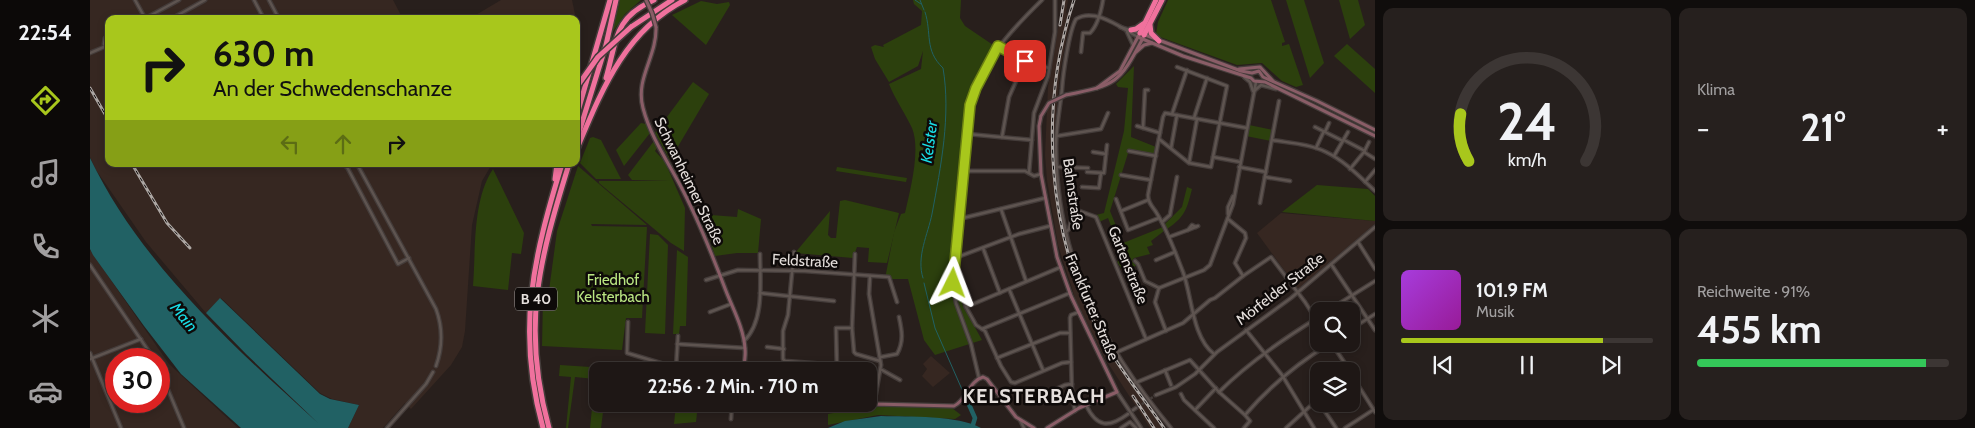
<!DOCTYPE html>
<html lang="de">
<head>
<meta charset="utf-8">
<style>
  :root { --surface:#1e1715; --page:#26201e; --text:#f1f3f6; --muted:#a19fa0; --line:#3c3634; --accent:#a8c71c }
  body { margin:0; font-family:Cabin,sans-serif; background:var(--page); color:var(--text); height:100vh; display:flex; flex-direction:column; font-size:19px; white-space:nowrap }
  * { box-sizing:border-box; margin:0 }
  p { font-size:16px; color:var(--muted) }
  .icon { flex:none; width:28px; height:28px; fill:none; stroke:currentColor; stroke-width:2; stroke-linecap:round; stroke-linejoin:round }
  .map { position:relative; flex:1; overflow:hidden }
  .sheet { display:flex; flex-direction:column; gap:8px; padding:8px; background:#100d0c; width:600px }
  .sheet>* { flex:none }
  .banner { position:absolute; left:15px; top:15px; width:475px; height:152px; border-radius:10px; box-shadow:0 2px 8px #0003,0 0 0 1px var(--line); background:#a8c71c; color:#111; overflow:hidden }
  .buttons { position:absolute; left:1220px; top:302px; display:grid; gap:10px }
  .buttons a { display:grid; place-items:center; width:50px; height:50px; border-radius:10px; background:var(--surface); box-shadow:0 2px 8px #0003,0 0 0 1px var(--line); font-size:25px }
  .speed { position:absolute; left:15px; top:348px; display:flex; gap:10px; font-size:25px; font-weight:700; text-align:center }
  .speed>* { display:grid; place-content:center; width:65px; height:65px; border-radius:50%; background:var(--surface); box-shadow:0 2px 8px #0003,0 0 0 1px var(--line); line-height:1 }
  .speed .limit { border:8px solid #d22; background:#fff; color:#111 }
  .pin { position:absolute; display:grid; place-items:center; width:42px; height:42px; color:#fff; margin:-21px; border-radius:10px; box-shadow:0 2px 8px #0006 }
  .me { position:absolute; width:55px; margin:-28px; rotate:3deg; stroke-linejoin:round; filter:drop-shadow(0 0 4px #0008) }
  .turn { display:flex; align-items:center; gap:18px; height:105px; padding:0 25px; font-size:22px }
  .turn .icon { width:65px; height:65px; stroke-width:2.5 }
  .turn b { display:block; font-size:35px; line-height:42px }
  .lanes { display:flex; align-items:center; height:48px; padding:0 25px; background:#0003; justify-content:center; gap:25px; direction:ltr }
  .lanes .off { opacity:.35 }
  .big { font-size:38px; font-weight:700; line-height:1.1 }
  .sheet .tile { flex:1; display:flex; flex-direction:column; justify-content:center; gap:8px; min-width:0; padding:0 18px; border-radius:10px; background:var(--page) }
  .sheet .dial { align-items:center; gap:0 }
  .dial svg { height:130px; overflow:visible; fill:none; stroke:var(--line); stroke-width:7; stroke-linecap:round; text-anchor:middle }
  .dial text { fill:var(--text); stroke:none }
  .song { display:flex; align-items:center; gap:15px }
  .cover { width:60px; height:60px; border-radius:8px; background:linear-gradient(135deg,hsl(280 70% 55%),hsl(300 70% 35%)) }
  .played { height:5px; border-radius:2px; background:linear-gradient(90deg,var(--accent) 80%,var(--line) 80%) }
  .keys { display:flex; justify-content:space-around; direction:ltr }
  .heat { display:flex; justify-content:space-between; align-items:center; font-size:28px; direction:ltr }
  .charge { height:8px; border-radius:4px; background:linear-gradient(90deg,#34c759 91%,var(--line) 0) }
  .sheet .tiles { flex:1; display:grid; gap:8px; grid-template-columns:repeat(2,1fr) }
  .trip { position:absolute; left:499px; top:362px; width:288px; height:50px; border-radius:10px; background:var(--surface); box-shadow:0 2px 8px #0003,0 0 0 1px var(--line); font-weight:700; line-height:50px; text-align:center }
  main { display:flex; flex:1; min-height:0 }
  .dock { display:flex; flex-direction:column; width:90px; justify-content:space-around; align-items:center; background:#0c0908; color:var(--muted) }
  .dock .icon { width:35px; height:35px }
  .dock .active { color:var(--accent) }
  .dock b { font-size:22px; color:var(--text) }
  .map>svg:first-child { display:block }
  .built { fill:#362721; fill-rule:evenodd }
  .green { fill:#2c400d }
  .water { fill:#216164 }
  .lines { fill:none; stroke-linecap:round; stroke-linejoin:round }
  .stream { stroke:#216164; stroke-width:1 }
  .river { stroke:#216164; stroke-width:4.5 }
  .street-tunnel { stroke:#443c39; stroke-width:2.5; stroke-dasharray:2.5 1; stroke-linecap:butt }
  .street-casing { stroke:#443c3a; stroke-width:5 }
  .secondary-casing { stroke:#443c3a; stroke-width:5.5 }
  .highway-casing { stroke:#443c3a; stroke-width:8 }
  .street { stroke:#5e5450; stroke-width:2.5 }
  .secondary { stroke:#8a5d67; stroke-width:3 }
  .highway { stroke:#f0719d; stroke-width:5 }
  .rail-casing { stroke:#ada7a4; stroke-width:3 }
  .rail { stroke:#0e0a09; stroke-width:1; stroke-dasharray:4; stroke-linecap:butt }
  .secondary-bridge-casing { stroke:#443c3a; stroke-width:5.5; stroke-linecap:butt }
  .highway-bridge-casing { stroke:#443c3a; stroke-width:8; stroke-linecap:butt }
  .secondary-bridge { stroke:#8a5d67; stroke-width:3 }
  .highway-bridge { stroke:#f0719d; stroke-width:5 }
  .route-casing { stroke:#6d8112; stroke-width:12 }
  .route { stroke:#a8c71c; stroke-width:9 }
  .labels { text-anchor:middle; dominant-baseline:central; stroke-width:5; stroke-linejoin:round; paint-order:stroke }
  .shield { fill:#0e0a09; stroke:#a49f9d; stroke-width:1 }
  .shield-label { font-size:14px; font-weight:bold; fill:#e5dfdc }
  .street-label { font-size:15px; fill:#e5dfdc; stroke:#0e0a09 }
  .park-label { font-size:15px; fill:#bae682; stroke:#0e0a09 }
  .water-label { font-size:16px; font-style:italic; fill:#19dde6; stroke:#0e0a09 }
  .district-label { font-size:20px; font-weight:bold; letter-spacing:1px; fill:#e5dfdc; stroke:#0e0a09 }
</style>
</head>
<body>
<main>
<nav class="dock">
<b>22:54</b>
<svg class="icon active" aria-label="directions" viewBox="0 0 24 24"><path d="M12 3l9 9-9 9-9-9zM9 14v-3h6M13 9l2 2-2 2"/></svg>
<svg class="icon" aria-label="music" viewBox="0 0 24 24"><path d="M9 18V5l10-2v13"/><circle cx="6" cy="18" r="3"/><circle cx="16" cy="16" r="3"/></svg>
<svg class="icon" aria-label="phone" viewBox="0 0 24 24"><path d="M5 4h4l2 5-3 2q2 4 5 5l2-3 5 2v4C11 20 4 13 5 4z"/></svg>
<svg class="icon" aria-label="climate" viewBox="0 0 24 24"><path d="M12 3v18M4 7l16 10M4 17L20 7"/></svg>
<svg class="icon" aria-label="car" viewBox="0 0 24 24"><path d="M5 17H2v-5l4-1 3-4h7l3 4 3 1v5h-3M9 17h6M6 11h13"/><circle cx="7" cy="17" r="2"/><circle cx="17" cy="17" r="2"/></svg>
</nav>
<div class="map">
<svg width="1285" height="428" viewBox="0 0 1285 428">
  <rect width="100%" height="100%" fill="#281f1c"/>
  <g class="built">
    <path d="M0,0h303l10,19h-294v145h383l-10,17 -10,44 -7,106 -3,16 -11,18 -40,44 -6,-6 -22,25h-35l11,-23 -27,-6 -12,-6 -99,-95 -15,15 -60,-71 -50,-72 -6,-13z"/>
    <path d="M411,0h71l4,19h-107z"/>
    <path d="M973,0h5l-2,13 5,2 -11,57 -6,67 2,45 10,57 13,41 24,54 18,31 44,61h-15l-46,-71 -28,-56 -18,-56 -11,-65 -2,-25 3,-68z"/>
    <path d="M1191,213l94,8v3l-77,65 -41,-56z"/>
    <path d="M0,250l79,114 69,64h-148zM26,359h43v42h-43z"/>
    <path d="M841,356l19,17 -17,14 -11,-11 5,-7 -4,-5z"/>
  </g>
  <g class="green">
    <path d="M530,0h21l-16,14 -13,19z"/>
    <path d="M823,0h48l-1,18 5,8 31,21 -23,42 -4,16 -18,168 4,4 8,29 19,34 -47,15 -11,-15 -16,-61h-23l9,-47 7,-18 4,-1c5,-22 16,-63 7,-85 -6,-13 -17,-29 -23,-44l32,-15 2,-18 -5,15 -29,16 -14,-23 -4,-12 4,-2 9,2 -1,-2 38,-20 1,-14 -8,-7z"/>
    <path d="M1078,0h103l14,42 -3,1v3l7,-2 14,41 -7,2 -14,-6 -20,-18 -25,2 -77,-28 -4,-3 2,-12z"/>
    <path d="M1196,0h18l20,63 -14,15z"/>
    <path d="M1249,0h19l7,25 -15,14z"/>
    <path d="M611,1l16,3 12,-2 1,3 -24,40 -34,-30z"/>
    <path d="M1257,44l28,25v24l-41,-37z"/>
    <path d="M1044,66l-3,71 25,10 -2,7 -25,-4 -19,61 13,32 40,-16 1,4 -13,10 2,4 -6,2 3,7 -16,4 -2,3 6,4 -15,6 -6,-9 6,-5 -15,-39 -9,4 -3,-7 8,-2 20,-82 4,-43 -10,-1 -2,-3z"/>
    <path d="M603,82l16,12 -39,66 -15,-27z"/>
    <path d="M551,123l5,1 4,9 -26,33 -8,-16z"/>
    <path d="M1159,125l24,5 -2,11 -25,-5z"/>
    <path d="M503,137l8,3 20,39h-25l-16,-16 10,-25z"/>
    <path d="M564,141l3,7 -2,3 10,11 20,46 -1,43 -13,-8 -72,-60v-2h71l-38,-1 -4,-5z"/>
    <path d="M488,166l69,59 -56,-1 1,2 55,1 -5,91h-16l-4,32 -80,-4 1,-48h5l9,-67z"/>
    <path d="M747,167l70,11 -1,4 -70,-11z"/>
    <path d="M403,169l31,64 -3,21 -9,-1 -4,37 -35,-4c3,-37 -1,-85 20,-117z"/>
    <path d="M1227,185l51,4 7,7v25l-93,-9z"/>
    <path d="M1097,187l5,2c-5,20 -7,28 -25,40l-2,-5 17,-17z"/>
    <path d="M755,200l54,13 -12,50 -19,-1 1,-14 -12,-1 -4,11 -58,-5 35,-42 -2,24 3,3h5l4,-37z"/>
    <path d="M648,209l23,10 -3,34h-21l-22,3 -8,-26 -9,-16 39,3z"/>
    <path d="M560,234l8,1 10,10 -3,89 -20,-1z"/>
    <path d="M587,250l11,7 -2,69h-6l-1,8h-6z"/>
    <path d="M470,365l61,4v2h-23v33h6l-3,24h-11l5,-49 -20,-2 -7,51h-2l5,-51 -12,-1z"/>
    <path d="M586,404h22l-2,18 -22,2z"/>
    <path d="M802,404l60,4 9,7 -6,4 -77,-4 -50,10v-11l16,-3 1,-3z"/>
  </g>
  <g class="water">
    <path d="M0,158c51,106 142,187 228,265l-72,-69 -40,-41 14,-15 100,96 10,5 29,6 -11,23h-107l-60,-54 -37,-48 -51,-71 -3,-6z"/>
    <path d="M791,416c28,1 77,-1 100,12h-153l17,-7z"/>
  </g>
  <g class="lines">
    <g class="stream">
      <path d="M825,0l6,4"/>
      <path d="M830,0l4,10"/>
      <path d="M833,278c-7,-21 5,-44 9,-64 9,-48 19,-99 11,-146 -19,-18 -11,-35 -18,-56"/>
      <path d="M834,283l11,45 29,66"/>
    </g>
    <path class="river" d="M877,400l8,18 -3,10"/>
    <path class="street-tunnel" d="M1046,408l20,-13"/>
    <g class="street-casing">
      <g id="street">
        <path d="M45,0l10,18"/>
        <path d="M164,0l10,19"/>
        <path d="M179,0l10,19"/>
        <path d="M54,19l35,-19"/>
        <path d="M81,19l34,-19"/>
        <path d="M1030,27l19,6"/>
        <path d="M1037,32l6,13"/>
        <path d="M19,35l-4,3 -1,6 5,8"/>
        <path d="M1048,37c-17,-9 -43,-30 -62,-18 -7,12 -13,55 -14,70 -2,19 -6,38 -6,57 0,111 46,199 115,282"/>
        <path d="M908,46l27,15 24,7"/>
        <path d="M991,52l2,-19h7c8,-8 11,-21 13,-33"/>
        <path d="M0,53l14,-6"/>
        <path d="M1154,77l6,5 3,9"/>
        <path d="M1164,91l7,-6 15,4"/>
        <path d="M1082,114l15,-44"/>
        <path d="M1104,118l13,-40"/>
        <path d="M1047,126l23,7"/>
        <path d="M1225,127l28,14"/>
        <path d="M1053,128l2,-38h3"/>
        <path d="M1235,132l4,-9"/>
        <path d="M878,134l64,6"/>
        <path d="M967,136l44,-7 7,-16"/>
        <path d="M912,137l7,-40 16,-36"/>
        <path d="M1069,139l30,24 22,4 16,-81 -50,-19"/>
        <path d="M1182,140c18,3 38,4 54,12 19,9 34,25 49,39"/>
        <path d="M1254,140l21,11"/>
        <path d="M1081,148l6,-33"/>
        <path d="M1226,148l8,-17"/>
        <path d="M1275,150l4,-8"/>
        <path d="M1039,151l27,5"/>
        <path d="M1016,154l1,-9"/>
        <path d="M1244,156l14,-24"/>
        <path d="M1123,157l27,5"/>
        <path d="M1099,163l8,-44"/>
        <path d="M252,164l5,3 8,-3"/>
        <path d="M267,164l79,145c7,19 7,37 0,57"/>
        <path d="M257,167l51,97 11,-6"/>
        <path d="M967,167l31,1"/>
        <path d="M1149,167l27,5"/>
        <path d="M1260,169l14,-17 11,7"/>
        <path d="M874,171h61l9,5 7,-2"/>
        <path d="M997,172l17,1 2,-19 -13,-2"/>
        <path d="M939,173l5,-60 14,-37 7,-44v-32"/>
        <path d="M1031,175l30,5"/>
        <path d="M1175,177l25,4"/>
        <path d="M1275,182l10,-12"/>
        <path d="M992,187l17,1 2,-15"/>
        <path d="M1026,199l12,31 31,-12"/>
        <path d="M1170,203l19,-102"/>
        <path d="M911,209l25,72"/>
        <path d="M1031,211l27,-11"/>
        <path d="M1138,214v-7l5,-11"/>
        <path d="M869,219l86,-21"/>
        <path d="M1138,219l17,14 1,5 -11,25 8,13"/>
        <path d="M1072,222l8,-7 7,-38"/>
        <path d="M1098,230l10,-4"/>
        <path d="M976,232l3,-3 5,-20 22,8 50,122"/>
        <path d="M1079,237l19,-7 4,-5 4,2"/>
        <path d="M1268,242l17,27"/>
        <path d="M893,248l17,45"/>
        <path d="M704,252l-6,63 -5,16v28l2,2 52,4"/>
        <path d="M765,254l-3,74 2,24 2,2 24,7"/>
        <path d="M865,258l64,-24 31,-8"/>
        <path d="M1066,260l19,-8"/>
        <path d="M1045,261l3,3 7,17 14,7 45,-18 6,-5 23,-61 23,-122"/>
        <path d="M1241,264l44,66"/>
        <path d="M0,265l64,94"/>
        <path d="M864,271l3,3 9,33 10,18 9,6 16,35 10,16 4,1 47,-20 9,-1"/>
        <path d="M780,276l-1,18 12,71 -7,39"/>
        <path d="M616,280l32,-10 67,1 84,6 8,25"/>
        <path d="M1069,288l-4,14 11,29"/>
        <path d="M919,289l34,81"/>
        <path d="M670,293l74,8"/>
        <path d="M876,307l95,-40"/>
        <path d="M1237,311l48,-30"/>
        <path d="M620,312l21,-8"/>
        <path d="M538,322l-1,31 60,18"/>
        <path d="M892,329l88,-36"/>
        <path d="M1261,329l24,-15"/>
        <path d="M1156,330l36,45 32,53"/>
        <path d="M654,341c21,-20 16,-61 16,-87"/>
        <path d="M587,344l68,4"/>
        <path d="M1242,344l18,27"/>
        <path d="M677,347l17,2"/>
        <path d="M0,353l31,75"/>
        <path d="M1025,353l68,-30 27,-23 5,-2 28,-22 28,-19 34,45 14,22"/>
        <path d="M1124,354c-22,-17 -22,-58 -31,-82 -8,-20 -15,-41 -27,-60 -4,-6 -8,-9 -8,-17l15,-78 2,-4 82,15"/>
        <path d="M791,357l16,-3c7,-13 5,-23 2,-37"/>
        <path d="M907,358l63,-25h10"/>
        <path d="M0,359l51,-20"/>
        <path d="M69,368l25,60"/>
        <path d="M586,368l2,-32"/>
        <path d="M792,370l18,10"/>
        <path d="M1075,370l6,15"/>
        <path d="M747,371l-1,-43h16"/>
        <path d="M1261,374l24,38"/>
        <path d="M889,378l-8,-34 -15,-41 -3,-20 18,-178c10,-43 40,-75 71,-105"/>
        <path d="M1045,383l55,-23 29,32 26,23"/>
        <path d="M1027,392l24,36"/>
        <path d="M1129,392c30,-30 64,-53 100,-75"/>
        <path d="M1091,394l3,6 30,28"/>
        <path d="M953,395l22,-10 7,-1"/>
        <path d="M1066,395l20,-8 19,-13 22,-22 74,-54 84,-71"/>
        <path d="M1230,404l16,24"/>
        <path d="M996,405c11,23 23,23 42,9"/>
        <path d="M1043,410l3,-2"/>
        <path d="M1105,410l21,-22"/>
        <path d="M985,411l-3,-17 -2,-76 1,-3 8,-3"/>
        <path d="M641,419l1,-15"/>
        <path d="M930,420l4,8"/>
        <path d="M297,428l39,-44 7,-12"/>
        <path d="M1031,428l9,-6 6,6"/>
        <path d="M1154,428l6,-7 -5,-6c24,-28 53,-52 84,-71"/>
        <path d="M1196,428l31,-28 2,2"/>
        <path d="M1255,428l28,-18"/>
      </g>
    </g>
    <g class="secondary-casing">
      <g id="secondary">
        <path d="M566,27c1,30 -21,51 -13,81 7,27 23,51 36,75 19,35 33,71 47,108 7,18 18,38 19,58 1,7 -1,15 -2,22"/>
        <path d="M1048,37l45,19 68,22 3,3 11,1 110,54"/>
        <path d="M1046,52l8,-7 8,-2"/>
        <path d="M1149,69l21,-2 13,14"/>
        <path d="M1007,88l23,-17 20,-38 101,38 11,2 7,-2 4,6 54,24 58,29"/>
        <path d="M976,95c50,-10 53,-11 77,-57"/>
        <path d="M951,116l-2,10 2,48 16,83 14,39 46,96 -38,16 -32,20"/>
        <path d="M721,404l27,4 36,-4 80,2c13,-6 15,-25 29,-29l4,2 29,38 18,11"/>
      </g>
    </g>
    <g class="highway-casing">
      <g id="highway">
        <path d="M1060,25l1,8 8,8"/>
        <path d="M541,27l41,-27"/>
        <path d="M1041,30l5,-1 7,-5"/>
        <path d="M1050,33l16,-33"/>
        <path d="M1054,35l18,-35"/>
        <path d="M516,78c11,-37 7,-60 48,-78"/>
        <path d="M486,118l34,-118"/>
        <path d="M486,142l30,-97 10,-45"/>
        <path d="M486,151c25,-59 48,-120 109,-151"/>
        <path d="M465,179l2,-15"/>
        <path d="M453,428c-27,-97 -10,-170 19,-264"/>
        <path d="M459,428c-28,-101 -10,-167 20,-264"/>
      </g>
    </g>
    <use href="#street" class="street"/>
    <use href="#secondary" class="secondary"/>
    <use href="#highway" class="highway"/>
    <g class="rail-casing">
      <g id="rail">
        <path d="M984,0c-36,108 -27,234 26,334 18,34 43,63 64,94"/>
        <path d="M970,25l4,-25"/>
        <path d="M0,88l19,33"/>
        <path d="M42,164l35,59 23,25"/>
        <path d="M1043,396l21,32"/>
      </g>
    </g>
    <use href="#rail" class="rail"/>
    <g class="secondary-bridge-casing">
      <g id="secondary-bridge">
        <path d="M556,0l6,13 4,14"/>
        <path d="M951,116l8,-13 17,-8"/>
      </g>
    </g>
    <g class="highway-bridge-casing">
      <path id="highway-bridge" d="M486,88l22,-31 33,-30"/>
    </g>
    <use href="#secondary-bridge" class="secondary-bridge"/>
    <use href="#highway-bridge" class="highway-bridge"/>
  </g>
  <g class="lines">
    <g class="route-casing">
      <path id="route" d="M863,283l17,-178 6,-17 22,-42 27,15"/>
    </g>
    <use href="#route" class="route"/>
  </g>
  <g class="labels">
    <rect class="shield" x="425" y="287.5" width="42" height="23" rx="4"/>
    <g class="shield-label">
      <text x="446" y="299">B 40</text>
    </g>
    <g class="street-label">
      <text transform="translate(599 181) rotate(64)">Schwanheimer Straße</text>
      <text transform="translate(983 194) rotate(82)">Bahnstraße</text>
      <text transform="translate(715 261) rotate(3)">Feldstraße</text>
      <text transform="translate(1038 265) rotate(68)">Gartenstraße</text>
      <text transform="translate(1190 289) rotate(-38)">Mörfelder Straße</text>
      <text transform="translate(1002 307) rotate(67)">Frankfurter Straße</text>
    </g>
    <g class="park-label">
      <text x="523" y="280">Friedhof<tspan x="523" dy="17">Kelsterbach</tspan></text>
    </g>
    <g class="water-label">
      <text transform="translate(839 142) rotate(-82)">Kelster</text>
      <text transform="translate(94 317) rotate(51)">Main</text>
    </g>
    <g class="district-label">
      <text x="944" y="396">KELSTERBACH</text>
    </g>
  </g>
</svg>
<div class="buttons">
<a><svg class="icon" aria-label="search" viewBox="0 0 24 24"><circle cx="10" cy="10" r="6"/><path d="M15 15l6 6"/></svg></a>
<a><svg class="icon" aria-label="layers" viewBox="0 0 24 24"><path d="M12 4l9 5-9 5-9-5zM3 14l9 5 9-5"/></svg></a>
</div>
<div class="speed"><div class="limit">30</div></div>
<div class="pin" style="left:935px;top:61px;background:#d93025"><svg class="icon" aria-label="arrive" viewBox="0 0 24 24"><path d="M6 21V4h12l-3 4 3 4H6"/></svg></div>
<svg class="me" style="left:863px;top:283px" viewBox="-20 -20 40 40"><path d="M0-17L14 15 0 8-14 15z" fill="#a8c71c" stroke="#fff" stroke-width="4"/></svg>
<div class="trip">22:56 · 2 Min. · 710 m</div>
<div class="banner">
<div class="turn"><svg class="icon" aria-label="right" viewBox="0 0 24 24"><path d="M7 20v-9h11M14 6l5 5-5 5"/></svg><div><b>630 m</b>An der Schwedenschanze</div></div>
<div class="lanes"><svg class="icon off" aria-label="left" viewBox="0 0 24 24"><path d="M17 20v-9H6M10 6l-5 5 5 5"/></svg><svg class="icon off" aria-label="ahead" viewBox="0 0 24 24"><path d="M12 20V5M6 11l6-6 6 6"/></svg><svg class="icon" aria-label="right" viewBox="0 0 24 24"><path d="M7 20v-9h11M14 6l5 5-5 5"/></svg></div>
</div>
</div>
<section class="sheet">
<div class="tiles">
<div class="tile dial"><svg viewBox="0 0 100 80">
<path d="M14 69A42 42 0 1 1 86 69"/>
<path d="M14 69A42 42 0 0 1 9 40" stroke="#a8c71c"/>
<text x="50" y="56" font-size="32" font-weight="700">24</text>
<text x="50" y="72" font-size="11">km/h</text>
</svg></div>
<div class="tile"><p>Klima</p>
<div class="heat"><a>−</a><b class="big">21°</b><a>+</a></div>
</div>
<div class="tile">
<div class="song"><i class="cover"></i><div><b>101.9 FM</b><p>Musik</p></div></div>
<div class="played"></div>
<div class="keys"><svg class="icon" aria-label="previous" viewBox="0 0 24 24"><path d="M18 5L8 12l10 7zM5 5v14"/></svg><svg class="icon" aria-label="pause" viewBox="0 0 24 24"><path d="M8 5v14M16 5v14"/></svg><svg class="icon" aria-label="next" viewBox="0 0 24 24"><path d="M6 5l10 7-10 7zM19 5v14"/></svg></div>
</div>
<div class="tile"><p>Reichweite · 91%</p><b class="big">455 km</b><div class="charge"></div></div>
</div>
</section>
</main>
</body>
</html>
